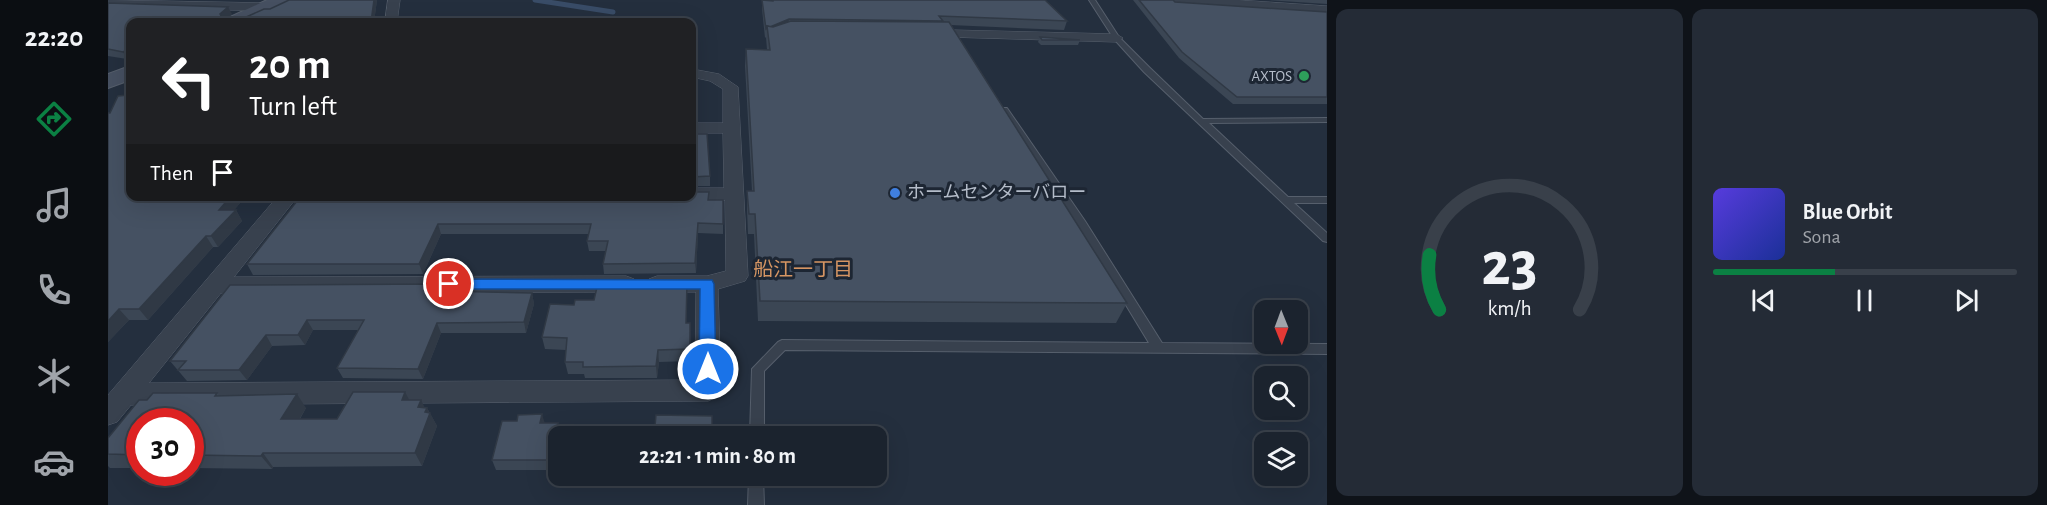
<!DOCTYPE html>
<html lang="en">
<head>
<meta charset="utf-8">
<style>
  :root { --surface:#1b232e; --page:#242b36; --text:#f1f3f6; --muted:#a0a4aa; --line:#39404a; --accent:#0b8043 }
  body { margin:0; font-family:"Alegreya Sans","Noto Sans JP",sans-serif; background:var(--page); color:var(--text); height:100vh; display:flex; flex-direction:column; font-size:22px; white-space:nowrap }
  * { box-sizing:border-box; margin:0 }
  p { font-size:20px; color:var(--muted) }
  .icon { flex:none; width:33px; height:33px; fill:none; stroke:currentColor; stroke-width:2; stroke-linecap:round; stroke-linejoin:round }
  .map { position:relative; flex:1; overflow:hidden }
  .drawer { display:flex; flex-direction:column; gap:9px; padding:9px; background:#0f1319; width:720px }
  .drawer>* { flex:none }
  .guide { position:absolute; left:18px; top:18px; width:570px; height:183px; border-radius:12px; box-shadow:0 6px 24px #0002,0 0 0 2px var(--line); background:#202124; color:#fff; overflow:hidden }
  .needle { width:39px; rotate:179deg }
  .fabs { position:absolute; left:1146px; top:300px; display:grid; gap:12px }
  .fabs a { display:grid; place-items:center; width:54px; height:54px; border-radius:12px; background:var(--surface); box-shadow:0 6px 24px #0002,0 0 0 2px var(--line); font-size:30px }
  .speed { position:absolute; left:18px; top:408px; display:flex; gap:12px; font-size:30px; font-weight:700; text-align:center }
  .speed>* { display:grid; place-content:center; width:78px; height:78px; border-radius:50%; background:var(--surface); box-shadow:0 6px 24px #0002,0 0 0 2px var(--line); line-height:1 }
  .speed .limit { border:9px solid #d22; background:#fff; color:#111 }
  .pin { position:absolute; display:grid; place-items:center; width:51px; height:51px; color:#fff; margin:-26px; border:3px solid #fff; border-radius:50%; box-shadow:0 2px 6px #0007 }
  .me { position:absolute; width:66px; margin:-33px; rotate:0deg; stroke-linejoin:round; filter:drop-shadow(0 0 4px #0008) }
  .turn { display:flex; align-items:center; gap:21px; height:126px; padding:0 24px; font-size:27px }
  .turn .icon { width:78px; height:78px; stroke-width:2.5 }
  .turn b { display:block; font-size:42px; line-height:51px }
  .then { display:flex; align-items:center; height:57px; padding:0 24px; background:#0003; gap:12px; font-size:22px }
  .drawer .card { flex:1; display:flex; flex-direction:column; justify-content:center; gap:9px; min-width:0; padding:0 21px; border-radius:12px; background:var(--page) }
  .drawer .dial { align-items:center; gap:0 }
  .dial svg { height:156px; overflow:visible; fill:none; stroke:var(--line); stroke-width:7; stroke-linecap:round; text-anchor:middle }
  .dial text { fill:var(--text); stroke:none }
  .song { display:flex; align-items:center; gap:18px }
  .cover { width:72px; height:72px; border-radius:9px; background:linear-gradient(135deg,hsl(250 70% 55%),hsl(230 70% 35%)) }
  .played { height:6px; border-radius:3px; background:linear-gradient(90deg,var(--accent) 40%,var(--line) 40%) }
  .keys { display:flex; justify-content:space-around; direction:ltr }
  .drawer .tiles { flex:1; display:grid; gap:9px; grid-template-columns:repeat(2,1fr) }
  .trip { position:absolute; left:440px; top:426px; width:339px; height:60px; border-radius:12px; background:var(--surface); box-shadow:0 6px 24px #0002,0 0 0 2px var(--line); font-weight:700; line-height:60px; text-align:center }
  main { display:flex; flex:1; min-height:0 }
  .menu { display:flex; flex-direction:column; width:108px; justify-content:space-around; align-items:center; background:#0b0e12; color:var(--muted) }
  .menu .icon { width:42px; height:42px }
  .menu .selected { color:var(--accent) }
  .menu b { font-size:27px; color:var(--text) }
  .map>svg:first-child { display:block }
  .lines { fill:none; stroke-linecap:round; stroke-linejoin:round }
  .stream { stroke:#394c67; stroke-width:5 }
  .service-casing { stroke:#565f6c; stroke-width:2 }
  .minor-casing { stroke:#565f6c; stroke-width:1 }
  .tertiary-casing { stroke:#565f6c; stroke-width:1 }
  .secondary-casing { stroke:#565f6c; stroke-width:2 }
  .service { fill:#38414e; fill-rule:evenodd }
  .minor { fill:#38414e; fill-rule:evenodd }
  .tertiary { fill:#38414e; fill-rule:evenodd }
  .secondary { fill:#465061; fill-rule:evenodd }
  .wall { fill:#3b4654 }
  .shaded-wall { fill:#303945 }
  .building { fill:#455162; stroke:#303945; stroke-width:1.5 }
  .route { fill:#1a73e8; stroke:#114b97; stroke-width:1.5 }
  .leisure-dot { fill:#2e9e5b; stroke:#1d2633; stroke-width:2 }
  .shop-dot { fill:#3f7fe0; stroke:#1d2633; stroke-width:2 }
  .labels { text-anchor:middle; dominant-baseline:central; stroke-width:6; stroke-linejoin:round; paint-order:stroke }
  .far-poi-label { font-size:15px; fill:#b4bcc9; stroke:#1d2633; text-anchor:end }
  .poi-label { font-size:18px; fill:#b4bcc9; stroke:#1d2633; text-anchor:start }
  .neighbourhood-label { font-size:20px; fill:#d59563; stroke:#1d2633 }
</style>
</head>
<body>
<main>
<nav class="menu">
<b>22:20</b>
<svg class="icon selected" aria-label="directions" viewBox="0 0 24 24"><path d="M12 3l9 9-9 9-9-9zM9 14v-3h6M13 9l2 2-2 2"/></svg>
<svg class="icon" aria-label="music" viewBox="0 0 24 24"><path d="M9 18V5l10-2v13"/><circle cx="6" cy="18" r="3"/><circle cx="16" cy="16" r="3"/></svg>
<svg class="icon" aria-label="phone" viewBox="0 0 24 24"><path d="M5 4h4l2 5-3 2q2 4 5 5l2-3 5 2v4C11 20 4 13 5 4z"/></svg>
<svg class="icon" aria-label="climate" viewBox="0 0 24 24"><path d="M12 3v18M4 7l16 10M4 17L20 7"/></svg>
<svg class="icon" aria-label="car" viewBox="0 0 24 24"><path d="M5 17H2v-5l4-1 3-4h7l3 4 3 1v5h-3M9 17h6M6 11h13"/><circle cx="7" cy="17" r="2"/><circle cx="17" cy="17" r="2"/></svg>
</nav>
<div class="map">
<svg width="1219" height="505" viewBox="0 0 1219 505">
  <rect width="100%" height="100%" fill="#242f3e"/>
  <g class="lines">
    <path class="stream" d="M427,0l78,12"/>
    <g class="service-casing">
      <g id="service">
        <path d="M981,0h6l24,37 31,31 53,51 124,-1v4l-118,1 79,74h39v6h-33l33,30v9l-4,-1 -179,-169 -30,-33z"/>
        <path d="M893,108h6l78,113 77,122 165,1v10l-542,-4 -21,21v65h-14l2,-67 26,-27 4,-2 367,3 -74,-122 -75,-111z"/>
        <path d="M641,476h14l1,29h-16z"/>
      </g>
    </g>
    <g class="minor-casing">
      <g id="minor">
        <path d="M0,0l160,3 6,4 -6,4 -160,-4z"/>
        <path d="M280,0h12l-3,22h-12z"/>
        <path d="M844,30l164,4 7,4 -7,4 -169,-5 -2,-3 2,-3z"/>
        <path d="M584,69l27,5 19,13 10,189 -3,5 -27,8 3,101 -4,7 -9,4 -577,4 -14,17 -9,3v-30l170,-199h20l-64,81 392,-1 8,3 3,5 -3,5 -8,3 -405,1 -72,90 546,-3 1,-88h-39l-8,-3 -3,-5 3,-5 8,-3h50l19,-5 -1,-71h-33l-8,-4h8v-8h32l-1,-55h-31v-10h31v-34l-13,-8 -18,-4z"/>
      </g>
    </g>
    <g class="tertiary-casing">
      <path id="tertiary" d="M1057,0h73l89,6v10l-154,-11z"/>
    </g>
    <g class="secondary-casing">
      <g id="secondary">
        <path d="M159,0h22l-2,4 -40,18h-22l3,-4z"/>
        <path d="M22,66v14l-22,8v-14z"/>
      </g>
    </g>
    <use href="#service" class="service"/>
    <use href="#minor" class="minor"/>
    <use href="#tertiary" class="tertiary"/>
    <use href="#secondary" class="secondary"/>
  </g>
  <g class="wall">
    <path d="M269,0l-3,22h-244v35l-3,2 -19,-3v-53l124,11 -5,4h17l26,-9z"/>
    <path d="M654,0l305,21 -3,9 -114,-5 177,278 -11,20 -358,-2 -4,-87h-6l-1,-24v-19h5l-7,-125 1,-17 21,1 -1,-13 -1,1 -3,-29z"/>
    <path d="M1025,0h40l2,2 152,10v92h-94l-54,-46z"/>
    <path d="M1160,0h59v4z"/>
    <path d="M932,37l40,3 -2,5h-37l-3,-3z"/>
    <path d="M20,95l118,101 -12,14h2l6,11 -24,26h-5l-65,73h-19l-21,22 2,-229z"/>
    <path d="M584,125l2,9 16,42v10h-18v2z"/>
    <path d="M193,196l422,4v34l-25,-1 -2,40 -92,1 -1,-10 3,-13h-17l-2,-10 2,-7h-148l-18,40 -170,1 -6,-11z"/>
    <path d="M579,283l-1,40h4l1,38 -32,1 -2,16h-72l-1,-4h-16l-3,-12 1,-12 -21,-1 -3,-12 52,-37z"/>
    <path d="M122,285l302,8 2,11 -8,29h-85l-18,46 -80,-1 -6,-10 21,-38h-45l-8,15 -33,1 -25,34 -60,1 -17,-20z"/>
    <path d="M297,392l4,8 15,8h3l10,18 -15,40 -149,1 -1,2 -82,-1v-46h-50v46h-30l-2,-2v-28l39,-38 70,-7 3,3 86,12 -6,11h37z"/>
    <path d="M409,421l28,2h13l1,3 153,10h-154v34h-62l-4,-10z"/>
  </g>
  <g class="shaded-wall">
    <path d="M266,0h3l-3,22h-3z"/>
    <path d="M120,7l4,7 -9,7 -3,-7z"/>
    <path d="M681,19l-1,9h-21z"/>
    <path d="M22,48v9l-3,2 -4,-7z"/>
    <path d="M589,80l-2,41 -3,1v-9z"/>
    <path d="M123,196h15l-21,25 -6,-11z"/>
    <path d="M128,210l6,11 -24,26 -7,-11z"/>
    <path d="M590,223v10l-2,40 -1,-10z"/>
    <path d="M330,224l3,10 -18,40 -4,-10z"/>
    <path d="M98,236l7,11 -65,73 -9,-11z"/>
    <path d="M335,284l4,11 -8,-4z"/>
    <path d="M424,293l2,11 -8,29 -2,-11z"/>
    <path d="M11,309l10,11 -21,22v-21z"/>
    <path d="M199,320l6,10 -8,15 -7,-10z"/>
    <path d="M329,323l4,10 -18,46 -5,-10z"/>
    <path d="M158,335l6,11 -25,34 -8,-10z"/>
    <path d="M550,350l1,12 -2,16 -1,-12z"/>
    <path d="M297,392l7,13 -10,-5z"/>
    <path d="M189,394l9,14 -15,25 -10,-14z"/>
    <path d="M313,400l5,10 1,-2 3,6v-1l7,13 -15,40 -7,-13 3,-46z"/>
    <path d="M434,414l3,10 -5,-1z"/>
    <path d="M155,453l10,14 -1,2 -11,-13z"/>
  </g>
  <g class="building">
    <path d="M181,0h85l-3,22h-241v26l-7,4 -15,-3v-46l120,4 -8,7 2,4h22l20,-9h6z"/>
    <path d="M654,0l11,1v-1h272l22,21 -128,-5 4,5 -154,-2 -19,8 -3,-1v2l-1,1z"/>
    <path d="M1031,0h34l2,2 152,10v85h-90l-55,-45z"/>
    <path d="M683,21l158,1 178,281 -367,-2 -5,-87h-6l-2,-23h7l-8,-142 24,1 -3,-24 6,1z"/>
    <path d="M932,37l40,3h-38z"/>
    <path d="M584,80h5l-3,32 -2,1z"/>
    <path d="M22,89v107h101l-12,14h17l-25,26h-5l-67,73h-20l-11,12v-208h2l8,-17 10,-1z"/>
    <path d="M584,125l1,1v8h14l3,42 -18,1z"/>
    <path d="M584,192h17l-1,8h15v24l-25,-1 -3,40 -92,1 5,-23h-21l4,-17h-153l-19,40h-172l54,-68h391z"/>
    <path d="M490,283h89l-1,40h4v26l-32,1 -2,16 -73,1v-5h-18l2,-24 -25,-1 8,-33 24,1 1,-5h19z"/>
    <path d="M335,284l-4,7 93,2 -8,29 -87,1 -19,46 -81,-1 27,-48h-57l-9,15h-32l-27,35h-61l8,-9h-16l60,-76z"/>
    <path d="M245,392h52l-3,8h19l-3,7 9,1 -2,4 5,1 -15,40h-152l-2,3 -71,-1v-33h-50v33l-32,-1v-16l31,-38h8l6,-7h64l-2,3 82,-2 -16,25h56z"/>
    <path d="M434,414l-2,9h18l-1,3h98l1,-11 56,1v20h-154v24h-66l10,-39h15l1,-6z"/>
  </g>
  <path class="route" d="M341,279l263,1 2,4 2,85 -3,4 -5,2 -6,-2 -3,-4 1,-80h-251l-7,-5z"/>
  <circle class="leisure-dot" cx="1196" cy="76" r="6"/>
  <circle class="shop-dot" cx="787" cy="193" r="6"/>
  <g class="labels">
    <g class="far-poi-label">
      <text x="1184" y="76">AXTOS</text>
    </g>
    <g class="poi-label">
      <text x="799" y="193">ホームセンターバロー</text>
    </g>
    <g class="neighbourhood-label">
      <text x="695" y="270">船江一丁目</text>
    </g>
  </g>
</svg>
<div class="fabs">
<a><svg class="needle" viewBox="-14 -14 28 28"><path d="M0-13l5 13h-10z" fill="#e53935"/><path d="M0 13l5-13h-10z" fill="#a0a4aa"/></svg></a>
<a><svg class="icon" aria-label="search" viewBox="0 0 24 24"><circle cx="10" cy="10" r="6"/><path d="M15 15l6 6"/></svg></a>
<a><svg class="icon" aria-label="layers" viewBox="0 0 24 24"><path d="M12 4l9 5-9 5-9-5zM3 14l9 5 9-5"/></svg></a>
</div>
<div class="speed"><div class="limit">30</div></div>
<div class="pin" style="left:341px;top:284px;background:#d93025"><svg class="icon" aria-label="arrive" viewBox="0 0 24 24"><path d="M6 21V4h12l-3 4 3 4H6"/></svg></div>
<svg class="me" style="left:600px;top:369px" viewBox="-20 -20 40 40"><circle r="17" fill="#1a73e8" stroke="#fff" stroke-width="3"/><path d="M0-11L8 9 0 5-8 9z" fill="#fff"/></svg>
<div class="trip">22:21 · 1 min · 80 m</div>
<div class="guide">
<div class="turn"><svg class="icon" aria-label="left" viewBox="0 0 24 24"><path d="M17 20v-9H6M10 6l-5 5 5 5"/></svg><div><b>20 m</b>Turn left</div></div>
<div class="then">Then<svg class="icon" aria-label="arrive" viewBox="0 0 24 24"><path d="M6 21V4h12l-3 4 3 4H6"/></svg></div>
</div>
</div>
<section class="drawer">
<div class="tiles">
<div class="card dial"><svg viewBox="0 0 100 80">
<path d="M14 69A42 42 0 1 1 86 69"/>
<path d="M14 69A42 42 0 0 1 9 41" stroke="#0b8043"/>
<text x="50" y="56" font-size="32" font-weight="700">23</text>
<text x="50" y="72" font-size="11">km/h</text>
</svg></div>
<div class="card">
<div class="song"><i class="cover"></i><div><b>Blue Orbit</b><p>Sona</p></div></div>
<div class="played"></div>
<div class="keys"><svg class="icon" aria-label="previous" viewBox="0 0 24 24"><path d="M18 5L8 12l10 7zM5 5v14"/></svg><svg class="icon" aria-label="pause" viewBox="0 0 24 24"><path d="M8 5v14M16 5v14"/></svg><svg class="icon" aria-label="next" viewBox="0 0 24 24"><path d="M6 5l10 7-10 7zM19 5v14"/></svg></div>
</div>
</div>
</section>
</main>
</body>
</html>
